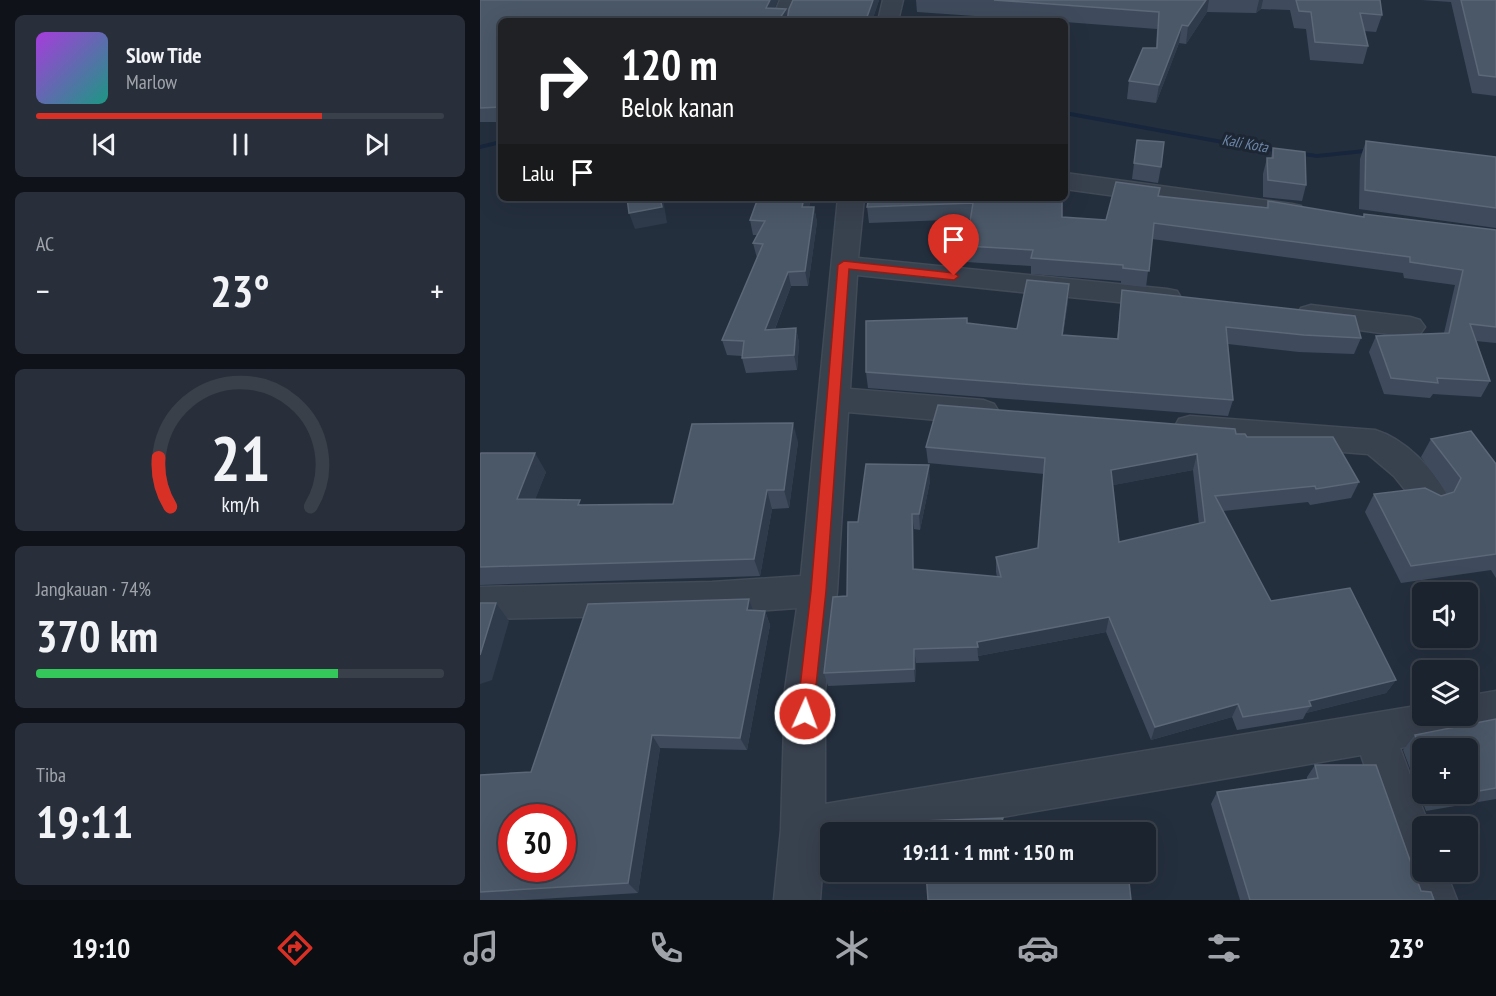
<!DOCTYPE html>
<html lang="id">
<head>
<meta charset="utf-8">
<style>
  :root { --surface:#1b232e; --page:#282f3a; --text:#f1f3f6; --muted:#a0a4aa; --line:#39404a; --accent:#d93025 }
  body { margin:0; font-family:"PT Sans Narrow",sans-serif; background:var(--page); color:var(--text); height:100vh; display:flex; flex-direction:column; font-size:22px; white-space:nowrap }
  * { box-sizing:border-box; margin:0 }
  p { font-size:20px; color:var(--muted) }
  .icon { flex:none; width:33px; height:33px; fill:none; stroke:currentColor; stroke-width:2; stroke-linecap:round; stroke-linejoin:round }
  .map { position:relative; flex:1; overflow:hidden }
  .panel { display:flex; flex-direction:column; gap:15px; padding:15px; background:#0f1319; width:480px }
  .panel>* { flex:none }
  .guide { position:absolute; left:18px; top:18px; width:570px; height:183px; border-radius:9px; box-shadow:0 6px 24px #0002,0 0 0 2px var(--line); background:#202124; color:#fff; overflow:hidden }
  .controls { position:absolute; left:932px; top:582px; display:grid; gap:12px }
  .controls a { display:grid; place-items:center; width:66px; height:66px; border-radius:9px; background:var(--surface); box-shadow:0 6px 24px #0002,0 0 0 2px var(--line); font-size:30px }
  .speed { position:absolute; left:18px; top:804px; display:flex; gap:12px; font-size:30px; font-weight:700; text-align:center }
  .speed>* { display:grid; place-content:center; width:78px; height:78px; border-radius:50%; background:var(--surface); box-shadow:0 6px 24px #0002,0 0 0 2px var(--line); line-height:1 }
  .speed .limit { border:9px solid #d22; background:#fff; color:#111 }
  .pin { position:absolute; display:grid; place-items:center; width:51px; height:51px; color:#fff; margin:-62px -26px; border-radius:50% 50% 50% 0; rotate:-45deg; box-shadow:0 0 6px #0007 }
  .pin .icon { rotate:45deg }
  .me { position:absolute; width:66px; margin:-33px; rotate:2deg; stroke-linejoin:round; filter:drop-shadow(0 0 4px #0008) }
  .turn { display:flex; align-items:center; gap:21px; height:126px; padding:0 24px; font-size:27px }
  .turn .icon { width:78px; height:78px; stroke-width:2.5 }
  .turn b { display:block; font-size:42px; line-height:51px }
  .then { display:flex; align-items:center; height:57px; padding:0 24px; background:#0003; gap:12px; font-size:22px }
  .big { font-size:45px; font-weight:700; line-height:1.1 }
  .panel .card { flex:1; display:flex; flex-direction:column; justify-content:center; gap:9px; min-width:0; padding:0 21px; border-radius:9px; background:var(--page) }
  .panel .dial { align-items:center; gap:0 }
  .dial svg { height:156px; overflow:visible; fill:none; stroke:var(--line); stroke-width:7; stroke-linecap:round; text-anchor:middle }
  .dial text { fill:var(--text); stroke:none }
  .song { display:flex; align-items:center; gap:18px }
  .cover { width:72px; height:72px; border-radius:9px; background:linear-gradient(135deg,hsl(280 70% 55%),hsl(170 70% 35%)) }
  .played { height:6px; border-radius:3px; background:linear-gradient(90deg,var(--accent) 70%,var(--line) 70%) }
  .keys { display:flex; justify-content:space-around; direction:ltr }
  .heat { display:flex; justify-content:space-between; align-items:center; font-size:33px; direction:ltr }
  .charge { height:9px; border-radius:4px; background:linear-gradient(90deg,#34c759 74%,var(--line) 0) }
  .trip { position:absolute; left:340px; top:822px; width:336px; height:60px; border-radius:9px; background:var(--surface); box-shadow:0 6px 24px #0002,0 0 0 2px var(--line); font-weight:700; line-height:60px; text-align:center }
  .tabs { display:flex; height:96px; justify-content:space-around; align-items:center; background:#0b0e12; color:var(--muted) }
  .tabs .icon { width:42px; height:42px }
  .tabs .current { color:var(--accent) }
  .tabs b { font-size:27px; color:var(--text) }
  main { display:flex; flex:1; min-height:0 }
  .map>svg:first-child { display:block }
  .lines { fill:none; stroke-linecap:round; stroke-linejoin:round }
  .stream { fill:#17263c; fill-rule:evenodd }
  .minor-casing { stroke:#414a57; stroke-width:3 }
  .minor { fill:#38414e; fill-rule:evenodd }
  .wall { fill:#3f4b5c; fill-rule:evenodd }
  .shaded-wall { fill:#2f3b4b }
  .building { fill:#4b5868; stroke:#5c6777; stroke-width:1.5; fill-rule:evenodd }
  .route { fill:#d93025; stroke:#8d1f18; stroke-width:1.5 }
  .labels { text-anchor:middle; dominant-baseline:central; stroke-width:6; stroke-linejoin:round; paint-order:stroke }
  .far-water-label { font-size:15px; font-style:italic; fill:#6d86a8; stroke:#1d2633 }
</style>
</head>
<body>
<main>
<section class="panel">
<div class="card">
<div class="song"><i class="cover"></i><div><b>Slow Tide</b><p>Marlow</p></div></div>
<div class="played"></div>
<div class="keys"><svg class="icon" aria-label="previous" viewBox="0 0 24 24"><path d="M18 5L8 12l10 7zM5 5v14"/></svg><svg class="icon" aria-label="pause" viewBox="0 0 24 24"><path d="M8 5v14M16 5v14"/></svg><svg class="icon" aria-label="next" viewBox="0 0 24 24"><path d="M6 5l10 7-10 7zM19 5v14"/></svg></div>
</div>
<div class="card"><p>AC</p>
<div class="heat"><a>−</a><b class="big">23°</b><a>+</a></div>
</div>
<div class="card dial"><svg viewBox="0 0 100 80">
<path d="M14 69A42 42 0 1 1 86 69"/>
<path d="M14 69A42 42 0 0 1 8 44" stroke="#d93025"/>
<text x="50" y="56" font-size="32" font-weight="700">21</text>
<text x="50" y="72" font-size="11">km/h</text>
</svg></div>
<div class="card"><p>Jangkauan · 74%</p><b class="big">370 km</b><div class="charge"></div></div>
<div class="card"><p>Tiba</p><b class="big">19:11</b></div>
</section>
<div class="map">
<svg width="1016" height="900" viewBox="0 0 1016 900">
  <rect width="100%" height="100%" fill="#242f3e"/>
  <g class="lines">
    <g class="stream">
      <path d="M585,111l168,31 84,12 57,-6 3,2 -3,2 -57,6 -84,-12 -168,-31z"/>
      <path d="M21,140v4l-21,5v-4z"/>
    </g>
    <g class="minor-casing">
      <g id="minor">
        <path d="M300,0h20l-9,21h-20z"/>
        <path d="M403,0h20l-5,21h-20z"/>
        <path d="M585,173l227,31 9,2 4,6 -4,6 -9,2 -227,-31z"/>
        <path d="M358,198h26l-6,60 309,31 10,2 4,7 -4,7 -10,2 -310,-32 -7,114 133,11 11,4 5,8 -5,8 -11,4 -135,-12 -11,179 -12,99v114l597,-99v11h45v-20l29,-5v38l-96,19 29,78h-7v46h24l11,28h-46l-50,-145 -446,77h-84v15l-7,1 -4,52h-46l7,-70 4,-140 12,-82 -85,6 -232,5v-32l232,-5 89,-6z"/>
        <path d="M831,305l99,12 10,3 5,7 -5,7 -10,3 -109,-15 -5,-7 5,-7z"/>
        <path d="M710,416l185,14c30,9 59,39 73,67l-5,10 -12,4 -12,-4 -25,-31 -26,-22 -178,-14 -11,-3 -5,-9 5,-9z"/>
      </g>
    </g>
    <use href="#minor" class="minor"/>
  </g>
  <g class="wall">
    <path d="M0,0h298l-4,8 12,1 1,9 6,-18h86l-7,21h-371v101h-21z"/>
    <path d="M436,0h464l2,15 -6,17 -12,-1 4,15 -5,18 -53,-4 -4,-31 -12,-1 -4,-18 -29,-1 -5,4 -49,-1 -21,32 -7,-1 -23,60 -29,-4 2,-18 27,-33 1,-19 -92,-7v-1h-18l-130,-9z"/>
    <path d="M942,0h74v96l-24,-3 -21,-91z"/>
    <path d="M657,140l24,27 -3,16 -26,-4z"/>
    <path d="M886,141l130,16v71l-137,-19 1,-50z"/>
    <path d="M793,148l33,37 -4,16 -39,-4v-23l4,-16h4z"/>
    <path d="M679,196l107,11 2,-6 95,16 1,-3 132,16v113l-20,-2 14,40 -9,16 -48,-3 -3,4 -46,-4 -15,-42 7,-16 68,-3 11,-48 -51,-7 -1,-5 -251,-34 -6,48 -25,-3v-3l-90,-7v-8l-65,-4v-16l5,-27 -102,4 -2,-16 195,-9v19l44,3z"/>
    <path d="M270,198h61l-2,9h5l3,15 -9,64h-17l-16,43 21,-1 3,15 -2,27 -51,3 -4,-15v-2l-15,-1 -5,-15 35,-82 -4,-15 4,-8h-4l-3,-15 7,-18h-6z"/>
    <path d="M642,290l239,48 -7,16 -55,-2 -71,-8 5,56 -5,16 -360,-28 -2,-16 101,-49 50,6 51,-28 -5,34 54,4z"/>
    <path d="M756,434l11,3 112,45 -8,16 -41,7 -2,-3 -85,9 48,90 125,79 -10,13 -80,20 -3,6 -66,11 -5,-13 -81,23 -45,-108 -128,24 1,5 -63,2 -1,19 -87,4 -4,-13 23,-77 11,-74 72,-41 -10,49 -6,-1v40l83,8 -1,-5v-15l42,-9 6,-74 -116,-11 -2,-16zM713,470l6,54 -80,18 -6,-57z"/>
    <path d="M951,439l65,25v114l-5,-8 -90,13 -36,-71 9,-18 67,2 7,-2 -27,-37z"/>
    <path d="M318,442l-9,66 -17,1 -12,67 -280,9v-130l66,17 -11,27 48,6 90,-1z"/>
    <path d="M269,599l4,12h12l5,14 -23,125 -87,-2 -22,145 -114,7h-44v-125l51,-3z"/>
    <path d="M1016,719v80l-70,12 -23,-61 12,-15zM942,748l45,46h-45z"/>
    <path d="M835,765l106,126 13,9h-194l-29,-96 6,-12 90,-13v-2z"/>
  </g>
  <g class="shaded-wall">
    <path d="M290,0h8l-9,21 -3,-13z"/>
    <path d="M393,0h6l-7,21h-4l-1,-4z"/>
    <path d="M726,0h3l-2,12 -21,32 2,-18z"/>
    <path d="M779,0h4l-2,9 -5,4z"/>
    <path d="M306,9l2,12h-10z"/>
    <path d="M702,25l-3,18 -23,60 3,-18z"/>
    <path d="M180,198h3l4,25 -32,6 -6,-16z"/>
    <path d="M324,198h7l-6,24 -3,-15z"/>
    <path d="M334,207l3,15 -9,64 -3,-15z"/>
    <path d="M308,272l3,14 -22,58 -4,-14z"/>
    <path d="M589,284l-1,17 -8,51 2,-17z"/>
    <path d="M316,328l3,15 -2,27 -3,-15z"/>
    <path d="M313,423l5,19 -9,66 -5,-18z"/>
    <path d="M55,453l11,19 -18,46 -11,-19z"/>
    <path d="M717,454l-4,16 -84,16 2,-16z"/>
    <path d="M449,465l1,16 -10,49 -1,-16z"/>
    <path d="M287,490l5,19 -12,67 -6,-17z"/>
    <path d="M432,514l2,15v55l-1,-15z"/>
    <path d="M269,599l5,14 -7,-3z"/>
    <path d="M16,603l13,18 -17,59 -12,4v-29z"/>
    <path d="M285,611l5,14 -23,125 -7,-12z"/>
    <path d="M629,617l-3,15 -128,24 -1,-14z"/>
    <path d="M434,649l2,14 -1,19 -1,-13z"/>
    <path d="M916,680l-10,13 -80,20 5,-7 -2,-5z"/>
    <path d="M758,704l-6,13 -81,23 4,-13z"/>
    <path d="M172,735l8,13 -22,145 -10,-10z"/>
    <path d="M523,818l-1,14h-4z"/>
  </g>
  <g class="building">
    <path d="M0,0h290l-4,8 20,1 -8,12h-277v86l-21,1z"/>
    <path d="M313,0h80l-6,17h-12l-1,4h-67l2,-12z"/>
    <path d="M514,0h212l-18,26 -6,-1 -23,60 -30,-4 14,-33h14l2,-36z"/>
    <path d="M816,0h84l2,15 -22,-2 8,33 -53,-4 -4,-30 -12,-1z"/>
    <path d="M981,0h35v77l-17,-2z"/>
    <path d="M657,140l27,2 -3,25 -27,-4z"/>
    <path d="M886,141l130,16v51l-131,-18z"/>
    <path d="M793,148l32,4 1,33 -38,-5 -1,-22h6z"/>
    <path d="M636,182l44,6 -2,8 110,12v-7l96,16v-3l132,16v97l-26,-3 20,57 -53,-3 1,5 -47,-5 -15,-42 73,-3 14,-63 -53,-8v-5l-256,-34 -5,48 -26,-3v-3l-92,-7 2,-8 -67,-4 7,-43 -106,4 2,-9h193v19l44,3z"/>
    <path d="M147,198h33l2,9 -33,6z"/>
    <path d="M278,198h46l-2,9h12l-9,64 -17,1 -23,58 31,-2 -2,27 -52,3 2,-17 -22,-1 41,-96 -10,-1 12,-22 -15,-1z"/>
    <path d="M547,280l42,4 -7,51 56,4 4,-49 233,26 6,22 -57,-3 -78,-8 7,73 -367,-28v-51l101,-3v5l50,6z"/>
    <path d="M458,405l297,24 1,5h9l2,3h86l26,45 -43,7 -1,-3 -100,10 56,105 79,-13 46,92 -87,21 2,5 -68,11 -5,-13 -83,23 -46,-110 -132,25 1,5 -64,2v20l-90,4 9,-76 14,-1 1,-74h10l8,-58 63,1 -10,49h-7l1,55 88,8 -5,-20 42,-9 7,-90 -119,-11zM717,454l8,68 -86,20 -8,-72z"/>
    <path d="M313,423l-9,67h-17l-13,69 -274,8v-112l1,-2h54l-18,46 63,1 -2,5 95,-1 19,-80z"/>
    <path d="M991,431l25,33v90l-85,12 -37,-72 51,-6 16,8 13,-4 7,-14 -30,-39z"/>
    <path d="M269,599l-2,11 18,1 -25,127 -88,-3 -24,148 -148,9v-117l51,-3 57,-168zM32,818h50v50h-50z"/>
    <path d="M0,603h16l-16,52z"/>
    <path d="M1016,719v69l-29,5v-45h-45v5l-7,-18z"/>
    <path d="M835,765h61l45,126 10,1 3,8h-184l-33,-108 101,-14z"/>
    <path d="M958,794h27l-26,4z"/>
    <path d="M523,818l-5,14h-75v-11z"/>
    <path d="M446,872h202l3,28h-203z"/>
  </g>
  <path class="route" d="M364,261l110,12 5,3 -5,4 -105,-11 -23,322 -13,123 -2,5 -6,3 -6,-3 -2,-5 14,-123 27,-326z"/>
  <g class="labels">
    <g class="far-water-label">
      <text transform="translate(765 143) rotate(10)">Kali Kota</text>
    </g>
  </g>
</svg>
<div class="controls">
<a><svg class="icon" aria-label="sound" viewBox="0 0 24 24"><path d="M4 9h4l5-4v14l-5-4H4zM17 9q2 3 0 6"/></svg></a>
<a><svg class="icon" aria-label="layers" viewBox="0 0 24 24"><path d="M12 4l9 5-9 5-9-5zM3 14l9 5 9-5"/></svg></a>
<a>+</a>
<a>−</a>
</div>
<div class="speed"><div class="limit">30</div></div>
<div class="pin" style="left:474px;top:276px;background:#d93025"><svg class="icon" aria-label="arrive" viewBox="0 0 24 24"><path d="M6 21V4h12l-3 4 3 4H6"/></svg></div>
<svg class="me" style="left:325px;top:714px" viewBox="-20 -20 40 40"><circle r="17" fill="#d93025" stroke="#fff" stroke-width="3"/><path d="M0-11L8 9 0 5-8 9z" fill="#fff"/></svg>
<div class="trip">19:11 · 1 mnt · 150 m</div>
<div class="guide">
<div class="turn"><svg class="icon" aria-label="right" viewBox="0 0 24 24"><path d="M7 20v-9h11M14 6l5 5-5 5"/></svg><div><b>120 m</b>Belok kanan</div></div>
<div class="then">Lalu<svg class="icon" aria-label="arrive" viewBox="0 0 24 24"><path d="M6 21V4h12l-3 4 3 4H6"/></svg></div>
</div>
</div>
</main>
<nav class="tabs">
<b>19:10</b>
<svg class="icon current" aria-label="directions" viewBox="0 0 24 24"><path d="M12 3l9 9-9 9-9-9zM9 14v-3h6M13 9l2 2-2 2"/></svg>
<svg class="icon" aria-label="music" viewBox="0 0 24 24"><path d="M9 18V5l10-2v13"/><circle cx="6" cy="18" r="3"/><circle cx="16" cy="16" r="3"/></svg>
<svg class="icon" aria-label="phone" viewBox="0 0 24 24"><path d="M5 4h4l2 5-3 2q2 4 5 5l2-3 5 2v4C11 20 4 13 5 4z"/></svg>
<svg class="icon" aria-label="climate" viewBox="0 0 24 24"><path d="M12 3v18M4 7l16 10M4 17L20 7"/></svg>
<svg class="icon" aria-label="car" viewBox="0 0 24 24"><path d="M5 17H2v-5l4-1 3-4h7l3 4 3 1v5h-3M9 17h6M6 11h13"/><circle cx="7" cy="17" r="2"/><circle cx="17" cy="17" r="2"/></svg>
<svg class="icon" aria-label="filters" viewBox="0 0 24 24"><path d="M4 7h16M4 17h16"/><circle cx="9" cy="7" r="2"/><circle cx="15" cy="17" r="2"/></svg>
<b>23°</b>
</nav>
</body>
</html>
